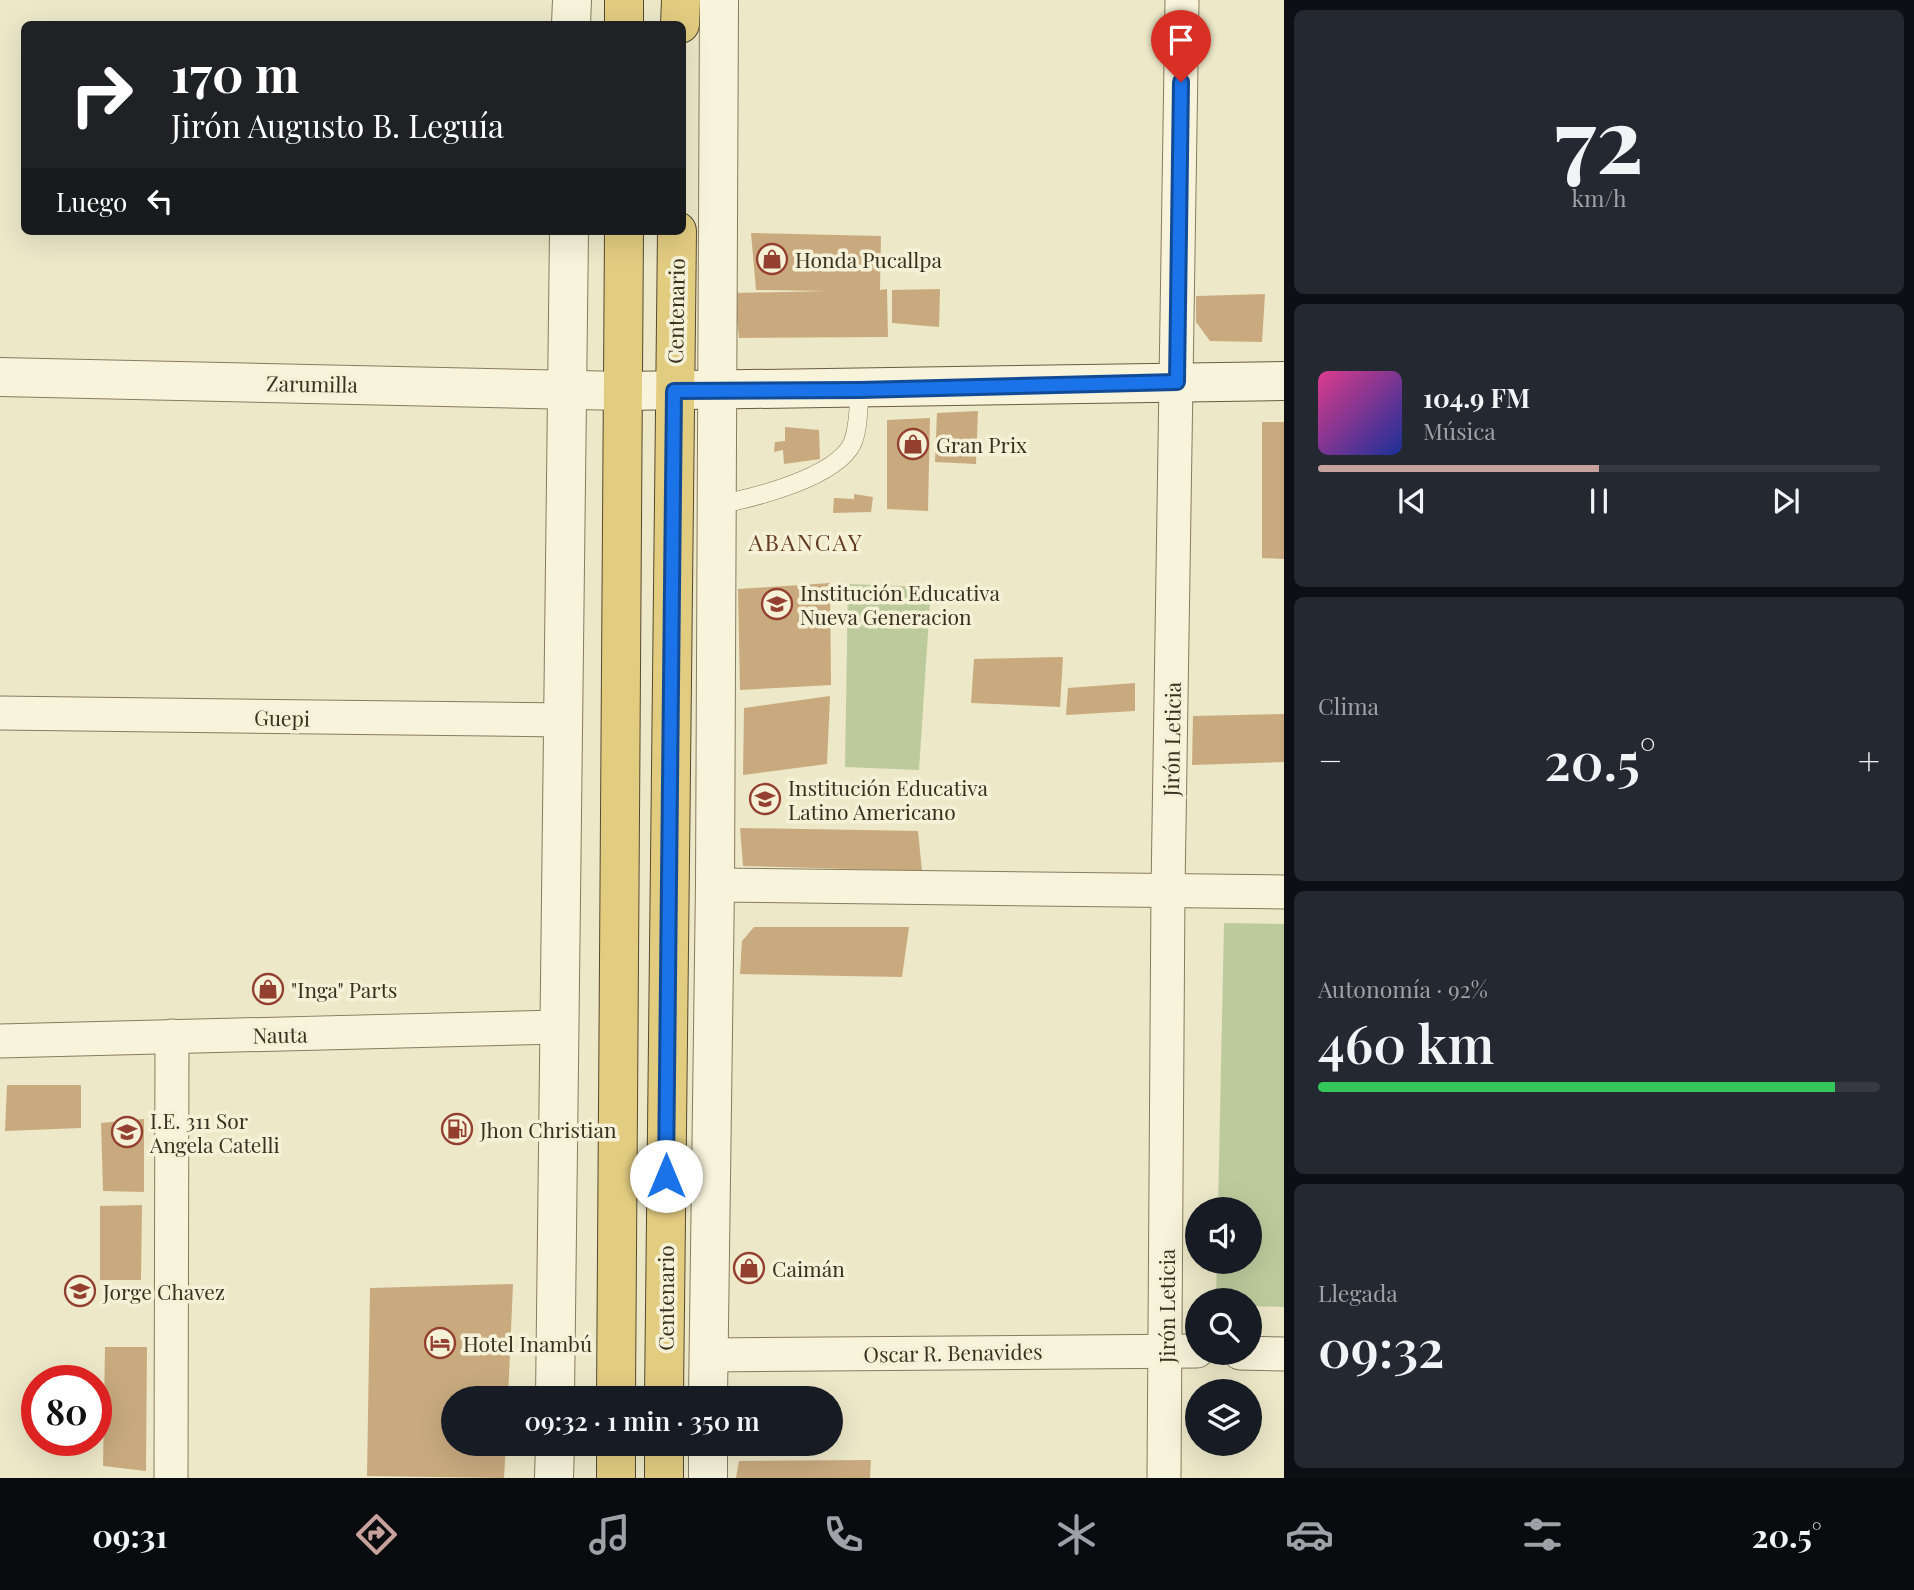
<!DOCTYPE html>
<html lang="es">
<head>
<meta charset="utf-8">
<style>
  :root { --surface:#171b24; --page:#242831; --text:#f1f3f6; --muted:#9ea1a6; --line:#363941; --accent:#c7a29d }
  body { margin:0; font-family:"Playfair Display",serif; background:var(--page); color:var(--text); height:100vh; display:flex; flex-direction:column; font-size:26px; white-space:nowrap }
  * { box-sizing:border-box; margin:0 }
  p { font-size:23px; color:var(--muted) }
  .icon { flex:none; width:38px; height:38px; fill:none; stroke:currentColor; stroke-width:2; stroke-linecap:round; stroke-linejoin:round }
  .map { position:relative; flex:1; overflow:hidden }
  .side { display:flex; flex-direction:column; gap:10px; padding:10px; background:#0d0f14; width:630px }
  .side>* { flex:none }
  .top-card { position:absolute; left:21px; top:21px; width:665px; height:214px; border-radius:10px; box-shadow:0 7px 28px #0002; background:#202124; color:#fff; overflow:hidden }
  .buttons { position:absolute; left:1185px; top:1197px; display:grid; gap:14px }
  .buttons a { display:grid; place-items:center; width:77px; height:77px; border-radius:50%; background:var(--surface); box-shadow:0 7px 28px #0002; font-size:35px }
  .speed { position:absolute; left:21px; top:1365px; display:flex; gap:14px; font-size:35px; font-weight:700; text-align:center }
  .speed>* { display:grid; place-content:center; width:91px; height:91px; border-radius:50%; background:var(--surface); box-shadow:0 7px 28px #0002; line-height:1 }
  .speed .limit { border:10px solid #d22; background:#fff; color:#111 }
  .pin { position:absolute; display:grid; place-items:center; width:60px; height:60px; color:#fff; margin:-72px -30px; border-radius:50% 50% 50% 0; rotate:-45deg; box-shadow:0 0 7px #0007 }
  .pin .icon { rotate:45deg }
  .me { position:absolute; width:77px; margin:-38px; rotate:0deg; stroke-linejoin:round; filter:drop-shadow(0 0 5px #0008) }
  .turn { display:flex; align-items:center; gap:24px; height:147px; padding:0 35px; font-size:32px }
  .turn .icon { width:91px; height:91px; stroke-width:2.5 }
  .turn b { display:block; font-size:49px; line-height:60px }
  .then { display:flex; align-items:center; height:66px; padding:0 35px; background:#0003; gap:14px; font-size:26px }
  .big { font-size:52px; font-weight:600; line-height:1.1 }
  .side .card { flex:1; display:flex; flex-direction:column; justify-content:center; gap:10px; min-width:0; padding:0 24px; border-radius:10px; background:var(--page) }
  .side .dial { align-items:center; gap:0 }
  .dial b { font-size:91px; line-height:1 }
  .song { display:flex; align-items:center; gap:21px }
  .cover { width:84px; height:84px; border-radius:10px; background:linear-gradient(135deg,hsl(330 70% 55%),hsl(230 70% 35%)) }
  .played { height:7px; border-radius:4px; background:linear-gradient(90deg,var(--accent) 50%,var(--line) 50%) }
  .keys { display:flex; justify-content:space-around; direction:ltr }
  .heat { display:flex; justify-content:space-between; align-items:center; font-size:38px; direction:ltr }
  .charge { height:10px; border-radius:5px; background:linear-gradient(90deg,#34c759 92%,var(--line) 0) }
  .trip { position:absolute; left:441px; top:1386px; width:402px; height:70px; border-radius:35px; background:var(--surface); box-shadow:0 7px 28px #0002; font-weight:600; line-height:70px; text-align:center }
  .menu { display:flex; height:112px; justify-content:space-around; align-items:center; background:#090b0e; color:var(--muted) }
  .menu .icon { width:49px; height:49px }
  .menu .current { color:var(--accent) }
  .menu b { font-size:32px; color:var(--text) }
  main { display:flex; flex:1; min-height:0 }
  .map>svg:first-child { display:block }
  .green { fill:#bdcb9c }
  .building { fill:#c9aa7f }
  .lines { fill:none; stroke-linecap:round; stroke-linejoin:round }
  .service-casing { stroke:#887b5d; stroke-width:19 }
  .minor-casing { stroke:#887b5d; stroke-width:35 }
  .tertiary-casing { stroke:#887b5d; stroke-width:40 }
  .secondary-casing { stroke:#6a5c40; stroke-width:40 }
  .trunk-casing { stroke:#564931; stroke-width:40 }
  .service { stroke:#f8f4db; stroke-width:18 }
  .minor { stroke:#f8f4db; stroke-width:33 }
  .tertiary { stroke:#f8f4db; stroke-width:38 }
  .secondary { stroke:#f8f4db; stroke-width:38 }
  .trunk { stroke:#e2cc80; stroke-width:38 }
  .route-casing { stroke:#114b97; stroke-width:18 }
  .route { stroke:#1a73e8; stroke-width:12 }
  .labels { text-anchor:middle; dominant-baseline:central; stroke-width:7; stroke-linejoin:round; paint-order:stroke }
  .poi-label { font-size:21px; fill:#393020; stroke:#f4f1d7; text-anchor:start }
  .street-label { font-size:21px; fill:#393020; stroke:#f4f1d7 }
  .neighbourhood-label { font-size:23px; letter-spacing:2px; fill:#643b22; stroke:#f4f1d7 }
</style>
</head>
<body>
<main>
<div class="map">
<svg width="1284" height="1478" viewBox="0 0 1284 1478">
  <rect width="100%" height="100%" fill="#ede8c8"/>
  <g class="green">
    <path d="M848,584l83,3 -12,183 -74,-3z"/>
    <path d="M1224,923l60,1v383l-34,-1v-6h-34l1,-38h33v-53h-32z"/>
  </g>
  <g class="building">
    <path d="M751,233l130,3 -1,54 7,-1 1,48 -149,1 -5,-45 94,-2 -72,-1z"/>
    <path d="M940,289l-1,38 -47,-4v-33z"/>
    <path d="M1265,294l-3,48 -52,-1 -14,-19v-26z"/>
    <path d="M978,411l-2,53 -41,-2 2,-49z"/>
    <path d="M930,418l-2,93 -41,-2v-89z"/>
    <path d="M1262,422h22v137l-22,-1z"/>
    <path d="M785,427l34,3 1,29 -36,5 -1,-14 -9,2 1,-10 10,-1z"/>
    <path d="M854,494l19,3 -2,15 -38,1 1,-15 20,1z"/>
    <path d="M830,583l1,102 -91,5 -2,-101z"/>
    <path d="M1063,657l-3,50 -89,-4 3,-44z"/>
    <path d="M1135,683v28l-69,4 2,-27z"/>
    <path d="M830,696l-3,68 -84,11 1,-67z"/>
    <path d="M1284,714v48l-92,3 1,-49z"/>
    <path d="M740,828l178,3 4,40 -179,-5z"/>
    <path d="M754,927h155l-7,50 -162,-3 2,-33z"/>
    <path d="M7,1085h74v43l-76,3z"/>
    <path d="M144,1119v73l-41,-1 -2,-68z"/>
    <path d="M142,1205l-1,75h-41v-74z"/>
    <path d="M513,1284l-5,114h-55v46h53l-2,34 -137,-2 3,-188z"/>
    <path d="M105,1347h42l-1,124 -43,-5z"/>
    <path d="M871,1460l-1,18h-134l3,-17z"/>
  </g>
  <g class="lines">
    <g class="service-casing">
      <path id="service" d="M717,505c36,-7 118,-27 135,-61 7,-15 6,-38 8,-54"/>
    </g>
    <g class="minor-casing">
      <g id="minor">
        <path d="M0,713l563,7"/>
        <path d="M715,885l569,7"/>
        <path d="M0,1041l560,-14"/>
        <path d="M1240,1353l44,1"/>
        <path d="M708,1355l489,-4"/>
        <path d="M171,1478l1,-442"/>
        <path d="M1164,1478l4,-588 14,-890"/>
      </g>
    </g>
    <g class="tertiary-casing">
      <g id="tertiary">
        <path d="M571,24l1,-24"/>
        <path d="M0,377l623,14"/>
        <path d="M555,1398l14,-1167"/>
        <path d="M708,1398l7,-513 4,-885"/>
        <path d="M554,1478l1,-34"/>
        <path d="M708,1478v-34"/>
      </g>
    </g>
    <g class="secondary-casing">
      <path id="secondary" d="M623,391l661,-10"/>
    </g>
    <g class="trunk-casing">
      <g id="trunk">
        <path d="M624,24v-24"/>
        <path d="M680,24l1,-24"/>
        <path d="M616,1398l8,-1167"/>
        <path d="M664,1398l13,-1167"/>
        <path d="M616,1478v-34"/>
        <path d="M664,1478v-34"/>
      </g>
    </g>
    <use href="#service" class="service"/>
    <use href="#minor" class="minor"/>
    <use href="#tertiary" class="tertiary"/>
    <use href="#secondary" class="secondary"/>
    <use href="#trunk" class="trunk"/>
  </g>
  <g class="lines">
    <g class="route-casing">
      <path id="route" d="M666,1176l8,-785 186,-1 317,-8 4,-300"/>
    </g>
    <use href="#route" class="route"/>
  </g>
  <defs>
    <g id="shop-ring" transform="scale(1.575)"><circle r="9.5" fill="#f4f1d7" stroke="#944030" stroke-width="1.5"/><path d="M-5-2.5h2.3a2.7 3.5 0 0 1 5.4 0H5L5.5 6h-11ZM-1.5-2.5h3a1.5 2.3 0 0 0-3 0Z" fill="#944030"/></g>
    <g id="school-ring" transform="scale(1.575)"><circle r="9.5" fill="#f4f1d7" stroke="#944030" stroke-width="1.5"/><path d="M0-5L7-2L0 1L-7-2ZM-4 1L0 2.5L4 1V4Q0 6-4 4Z" fill="#944030"/></g>
    <g id="fuel-ring" transform="scale(1.575)"><circle r="9.5" fill="#f4f1d7" stroke="#944030" stroke-width="1.5"/><path d="M-5.5-6h7V0h2V4h1.3V-2.5L3-4.5l.8-.8L6-3V5H2.5V1h-1V6h-7ZM-4.2-4.7v3.2H.2V-4.7Z" fill="#944030"/></g>
    <g id="hotel-ring" transform="scale(1.575)"><circle r="9.5" fill="#f4f1d7" stroke="#944030" stroke-width="1.5"/><path d="M-6-4.5h1.5V1H6V5H4.5V3h-9V5H-6ZM-4 0a1.8 1.8 0 1 1 3.6 0ZM.5 0V-2.5h3Q6-2.5 6 0Z" fill="#944030"/></g>
  </defs>
  <g fill-rule="evenodd">
    <use href="#shop-ring" x="772" y="259"/>
    <use href="#shop-ring" x="913" y="444"/>
    <use href="#school-ring" x="777" y="604"/>
    <use href="#school-ring" x="765" y="799"/>
    <use href="#shop-ring" x="268" y="989"/>
    <use href="#fuel-ring" x="457" y="1129"/>
    <use href="#school-ring" x="127" y="1132"/>
    <use href="#shop-ring" x="749" y="1268"/>
    <use href="#school-ring" x="80" y="1291"/>
    <use href="#hotel-ring" x="440" y="1343"/>
  </g>
  <g class="labels">
    <g class="poi-label">
      <text x="795" y="259">Honda Pucallpa</text>
      <text x="936" y="444">Gran Prix</text>
      <text x="800" y="592">Institución Educativa<tspan x="800" dy="24">Nueva Generacion</tspan></text>
      <text x="788" y="787">Institución Educativa<tspan x="788" dy="24">Latino Americano</tspan></text>
      <text x="291" y="989">"Inga" Parts</text>
      <text x="150" y="1120">I.E. 311 Sor<tspan x="150" dy="24">Angela Catelli</tspan></text>
      <text x="480" y="1129">Jhon Christian</text>
      <text x="772" y="1268">Caimán</text>
      <text x="103" y="1291">Jorge Chavez</text>
      <text x="463" y="1343">Hotel Inambú</text>
    </g>
    <g class="street-label">
      <text transform="translate(675 311) rotate(-89)">Centenario</text>
      <text transform="translate(312 383) rotate(1)">Zarumilla</text>
      <text transform="translate(282 717) rotate(1)">Guepi</text>
      <text transform="translate(1171 739) rotate(-89)">Jirón Leticia</text>
      <text transform="translate(280 1034) rotate(-1)">Nauta</text>
      <text transform="translate(665 1298) rotate(-90)">Centenario</text>
      <text transform="translate(1166 1306) rotate(-90)">Jirón Leticia</text>
      <text transform="translate(953 1352) rotate(-1)">Oscar R. Benavides</text>
    </g>
    <g class="neighbourhood-label">
      <text x="806" y="541">ABANCAY</text>
    </g>
  </g>
</svg>
<div class="buttons">
<a><svg class="icon" aria-label="sound" viewBox="0 0 24 24"><path d="M4 9h4l5-4v14l-5-4H4zM17 9q2 3 0 6"/></svg></a>
<a><svg class="icon" aria-label="search" viewBox="0 0 24 24"><circle cx="10" cy="10" r="6"/><path d="M15 15l6 6"/></svg></a>
<a><svg class="icon" aria-label="layers" viewBox="0 0 24 24"><path d="M12 4l9 5-9 5-9-5zM3 14l9 5 9-5"/></svg></a>
</div>
<div class="speed"><div class="limit">80</div></div>
<div class="pin" style="left:1181px;top:82px;background:#d93025"><svg class="icon" aria-label="arrive" viewBox="0 0 24 24"><path d="M6 21V4h12l-3 4 3 4H6"/></svg></div>
<svg class="me" style="left:666px;top:1176px" viewBox="-20 -20 40 40"><circle r="19" fill="#fff"/><path d="M0-13L10 11 0 6-10 11z" fill="#1a73e8"/></svg>
<div class="trip">09:32 · 1 min · 350 m</div>
<div class="top-card">
<div class="turn"><svg class="icon" aria-label="right" viewBox="0 0 24 24"><path d="M7 20v-9h11M14 6l5 5-5 5"/></svg><div><b>170 m</b>Jirón Augusto B. Leguía</div></div>
<div class="then">Luego<svg class="icon" aria-label="left" viewBox="0 0 24 24"><path d="M17 20v-9H6M10 6l-5 5 5 5"/></svg></div>
</div>
</div>
<section class="side">
<div class="card dial"><b>72</b><p>km/h</p></div>
<div class="card">
<div class="song"><i class="cover"></i><div><b>104.9 FM</b><p>Música</p></div></div>
<div class="played"></div>
<div class="keys"><svg class="icon" aria-label="previous" viewBox="0 0 24 24"><path d="M18 5L8 12l10 7zM5 5v14"/></svg><svg class="icon" aria-label="pause" viewBox="0 0 24 24"><path d="M8 5v14M16 5v14"/></svg><svg class="icon" aria-label="next" viewBox="0 0 24 24"><path d="M6 5l10 7-10 7zM19 5v14"/></svg></div>
</div>
<div class="card"><p>Clima</p>
<div class="heat"><a>−</a><b class="big">20.5°</b><a>+</a></div>
</div>
<div class="card"><p>Autonomía · 92%</p><b class="big">460 km</b><div class="charge"></div></div>
<div class="card"><p>Llegada</p><b class="big">09:32</b></div>
</section>
</main>
<nav class="menu">
<b>09:31</b>
<svg class="icon current" aria-label="directions" viewBox="0 0 24 24"><path d="M12 3l9 9-9 9-9-9zM9 14v-3h6M13 9l2 2-2 2"/></svg>
<svg class="icon" aria-label="music" viewBox="0 0 24 24"><path d="M9 18V5l10-2v13"/><circle cx="6" cy="18" r="3"/><circle cx="16" cy="16" r="3"/></svg>
<svg class="icon" aria-label="phone" viewBox="0 0 24 24"><path d="M5 4h4l2 5-3 2q2 4 5 5l2-3 5 2v4C11 20 4 13 5 4z"/></svg>
<svg class="icon" aria-label="climate" viewBox="0 0 24 24"><path d="M12 3v18M4 7l16 10M4 17L20 7"/></svg>
<svg class="icon" aria-label="car" viewBox="0 0 24 24"><path d="M5 17H2v-5l4-1 3-4h7l3 4 3 1v5h-3M9 17h6M6 11h13"/><circle cx="7" cy="17" r="2"/><circle cx="17" cy="17" r="2"/></svg>
<svg class="icon" aria-label="filters" viewBox="0 0 24 24"><path d="M4 7h16M4 17h16"/><circle cx="9" cy="7" r="2"/><circle cx="15" cy="17" r="2"/></svg>
<b>20.5°</b>
</nav>
</body>
</html>
